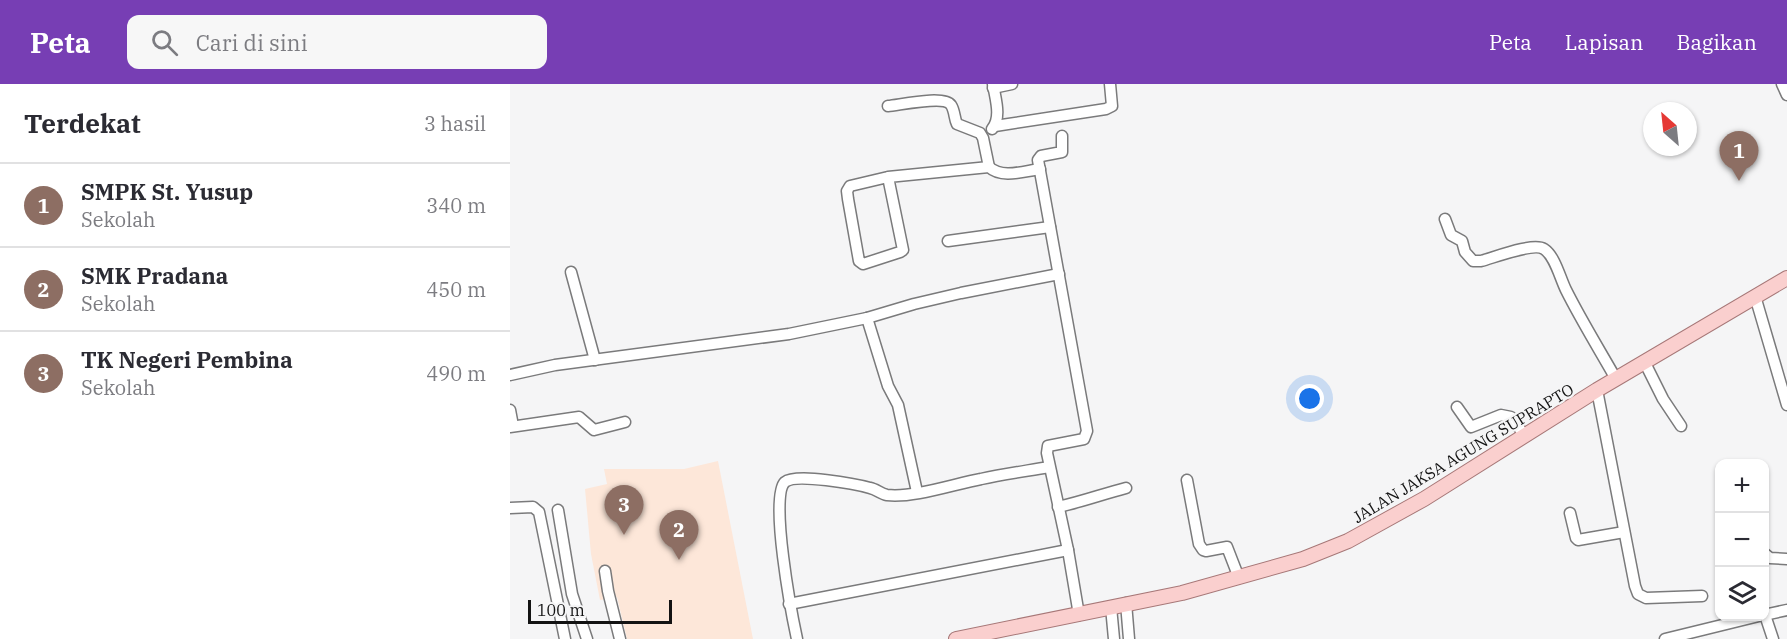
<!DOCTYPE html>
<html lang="id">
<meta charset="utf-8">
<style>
:root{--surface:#fff;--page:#f7f7f7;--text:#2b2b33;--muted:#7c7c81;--line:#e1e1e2;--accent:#773eb4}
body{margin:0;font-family:"IBM Plex Serif",serif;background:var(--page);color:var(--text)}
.controls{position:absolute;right:18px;bottom:18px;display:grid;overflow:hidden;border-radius:12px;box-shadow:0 2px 4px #0004}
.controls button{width:54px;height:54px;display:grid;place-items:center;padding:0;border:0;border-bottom:2px solid var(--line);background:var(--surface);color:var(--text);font:30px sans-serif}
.compass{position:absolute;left:1133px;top:18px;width:54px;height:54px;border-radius:50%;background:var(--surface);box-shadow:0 2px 4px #0004;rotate:333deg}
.scale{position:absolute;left:18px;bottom:15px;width:144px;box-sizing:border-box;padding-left:6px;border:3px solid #131313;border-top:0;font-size:16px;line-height:21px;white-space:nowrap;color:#131313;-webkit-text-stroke:4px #f5f5f6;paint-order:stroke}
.you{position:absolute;left:800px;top:315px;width:21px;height:21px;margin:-15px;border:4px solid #fff;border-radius:50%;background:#1a73e8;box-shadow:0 0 0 9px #1a73e833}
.badge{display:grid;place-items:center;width:39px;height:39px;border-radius:50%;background:var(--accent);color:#fff;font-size:20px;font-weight:700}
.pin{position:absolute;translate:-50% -50px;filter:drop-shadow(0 2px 3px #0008)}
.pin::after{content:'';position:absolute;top:32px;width:21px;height:18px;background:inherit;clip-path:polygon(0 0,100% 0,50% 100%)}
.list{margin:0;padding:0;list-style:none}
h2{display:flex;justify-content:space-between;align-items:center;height:78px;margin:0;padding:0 24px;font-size:26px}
h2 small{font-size:20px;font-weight:400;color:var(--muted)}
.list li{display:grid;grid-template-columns:39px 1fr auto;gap:18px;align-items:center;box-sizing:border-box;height:84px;padding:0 24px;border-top:2px solid var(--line)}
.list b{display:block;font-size:22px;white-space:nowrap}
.list p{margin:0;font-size:20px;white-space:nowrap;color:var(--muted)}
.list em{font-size:20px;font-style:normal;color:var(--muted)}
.icon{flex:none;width:33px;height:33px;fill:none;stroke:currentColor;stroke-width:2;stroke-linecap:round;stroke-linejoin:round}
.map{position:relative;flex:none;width:1277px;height:555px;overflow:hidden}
header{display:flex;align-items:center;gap:36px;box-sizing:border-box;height:84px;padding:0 30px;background:var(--accent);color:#fff}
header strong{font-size:28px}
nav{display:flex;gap:33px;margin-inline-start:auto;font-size:21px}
.search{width:420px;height:54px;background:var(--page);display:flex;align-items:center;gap:15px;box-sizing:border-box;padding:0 21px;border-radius:12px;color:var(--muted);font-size:22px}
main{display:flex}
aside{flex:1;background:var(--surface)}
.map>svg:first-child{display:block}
</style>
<header>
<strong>Peta</strong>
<div class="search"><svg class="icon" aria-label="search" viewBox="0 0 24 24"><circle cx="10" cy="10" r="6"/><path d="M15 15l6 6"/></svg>Cari di sini</div>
<nav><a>Peta</a><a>Lapisan</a><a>Bagikan</a></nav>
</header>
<main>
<aside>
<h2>Terdekat<small>3 hasil</small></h2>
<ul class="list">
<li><span class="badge" style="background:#8d6e63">1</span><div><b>SMPK St. Yusup</b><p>Sekolah</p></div><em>340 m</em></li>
<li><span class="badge" style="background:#8d6e63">2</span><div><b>SMK Pradana</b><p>Sekolah</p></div><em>450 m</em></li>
<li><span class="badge" style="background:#8d6e63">3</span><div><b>TK Negeri Pembina</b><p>Sekolah</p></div><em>490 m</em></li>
</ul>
</aside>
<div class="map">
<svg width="1277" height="555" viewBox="0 0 1277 555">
<rect width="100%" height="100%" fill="#f5f5f6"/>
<!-- education -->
<path fill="#fde7d9" d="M208 377 243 555H117L107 513 90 516 81 470 75 405 97 400 94 385H174Z"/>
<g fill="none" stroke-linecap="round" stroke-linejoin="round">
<!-- minor casing -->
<g stroke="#7a7a7b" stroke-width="13">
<g id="minor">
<path d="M1272 0 1277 11"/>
<path d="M483 4 502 0"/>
<path d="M378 22C390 21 434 11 441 21 445 27 444 34 447 40L470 49 473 54 479 83"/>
<path d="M485 42 596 25 602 22 600 0"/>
<path d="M482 45C492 33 485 14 483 0"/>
<path d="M552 52V68L531 72 528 76 577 347 574 355 538 362 537 369 558 466 569 531"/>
<path d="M378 93 393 166 390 168 353 180 349 177 338 115 337 107 340 102 378 93 479 83C492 95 514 87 530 85"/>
<path d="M935 135 941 151 952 157 955 168 963 177H971C983 174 1023 158 1034 165 1045 172 1050 194 1056 206 1071 236 1089 265 1106 295"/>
<path d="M438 157 540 143"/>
<path d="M61 188 85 276"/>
<path d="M1245 212 1277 321"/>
<path d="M357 234 378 302 388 321 407 408"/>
<path d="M1135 279 1153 315 1171 342"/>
<path d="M0 291 45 281 279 250 357 234 404 220 451 209 549 190"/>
<path d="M1087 306 1125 502 1128 510 1136 514 1192 512"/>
<path d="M947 323 961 343 991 331 1001 333 1015 352"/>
<path d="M0 326 3 342"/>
<path d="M0 343 69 333 84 346 115 338"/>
<path d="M677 396 689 460 693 466 696 467 717 463 729 494"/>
<path d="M548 423C571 418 593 410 616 404"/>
<path d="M0 424 23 423 29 428 55 555"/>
<path d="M48 426 62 510 77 555"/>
<path d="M1060 429 1066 454 1068 456 1114 448"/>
<path d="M1254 469 1260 474 1277 475"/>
<path d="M95 487 98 507 110 555"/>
<path d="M616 519 619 555"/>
<path d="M279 520 558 466"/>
<path d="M601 523 604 555"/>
<path d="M1254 531 1277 526"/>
<path d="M1255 531 1263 555"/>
<path d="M287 555C282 532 259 412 275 398 286 389 346 400 360 404 366 405 371 410 377 411 404 414 444 400 471 395 494 390 516 387 539 383"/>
<path d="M1155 555 1249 532"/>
</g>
</g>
<!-- major casing -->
<g stroke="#a77878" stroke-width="16">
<path id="major" d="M446 555 672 509 793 475 838 457 914 415 1087 306 1277 194"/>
</g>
<!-- minor -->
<use href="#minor" stroke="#fff" stroke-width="10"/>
<!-- major -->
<use href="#major" stroke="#facfce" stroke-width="14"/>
</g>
<g text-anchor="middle" stroke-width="4.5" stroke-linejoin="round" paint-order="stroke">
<!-- street labels -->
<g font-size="16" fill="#131313" stroke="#f5f5f6">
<text transform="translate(953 369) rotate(-31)" y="6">JALAN JAKSA AGUNG SUPRAPTO</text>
</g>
</g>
</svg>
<div class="controls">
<button>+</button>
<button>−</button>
<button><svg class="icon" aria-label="layers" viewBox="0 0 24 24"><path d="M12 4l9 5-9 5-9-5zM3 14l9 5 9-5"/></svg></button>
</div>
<svg class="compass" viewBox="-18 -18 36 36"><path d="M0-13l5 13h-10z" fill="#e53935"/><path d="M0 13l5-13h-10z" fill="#7c7c81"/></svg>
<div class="scale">100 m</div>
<div class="you"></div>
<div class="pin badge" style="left:1229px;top:97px;background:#8d6e63">1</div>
<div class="pin badge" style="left:169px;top:476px;background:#8d6e63">2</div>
<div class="pin badge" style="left:114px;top:451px;background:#8d6e63">3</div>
</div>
</main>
